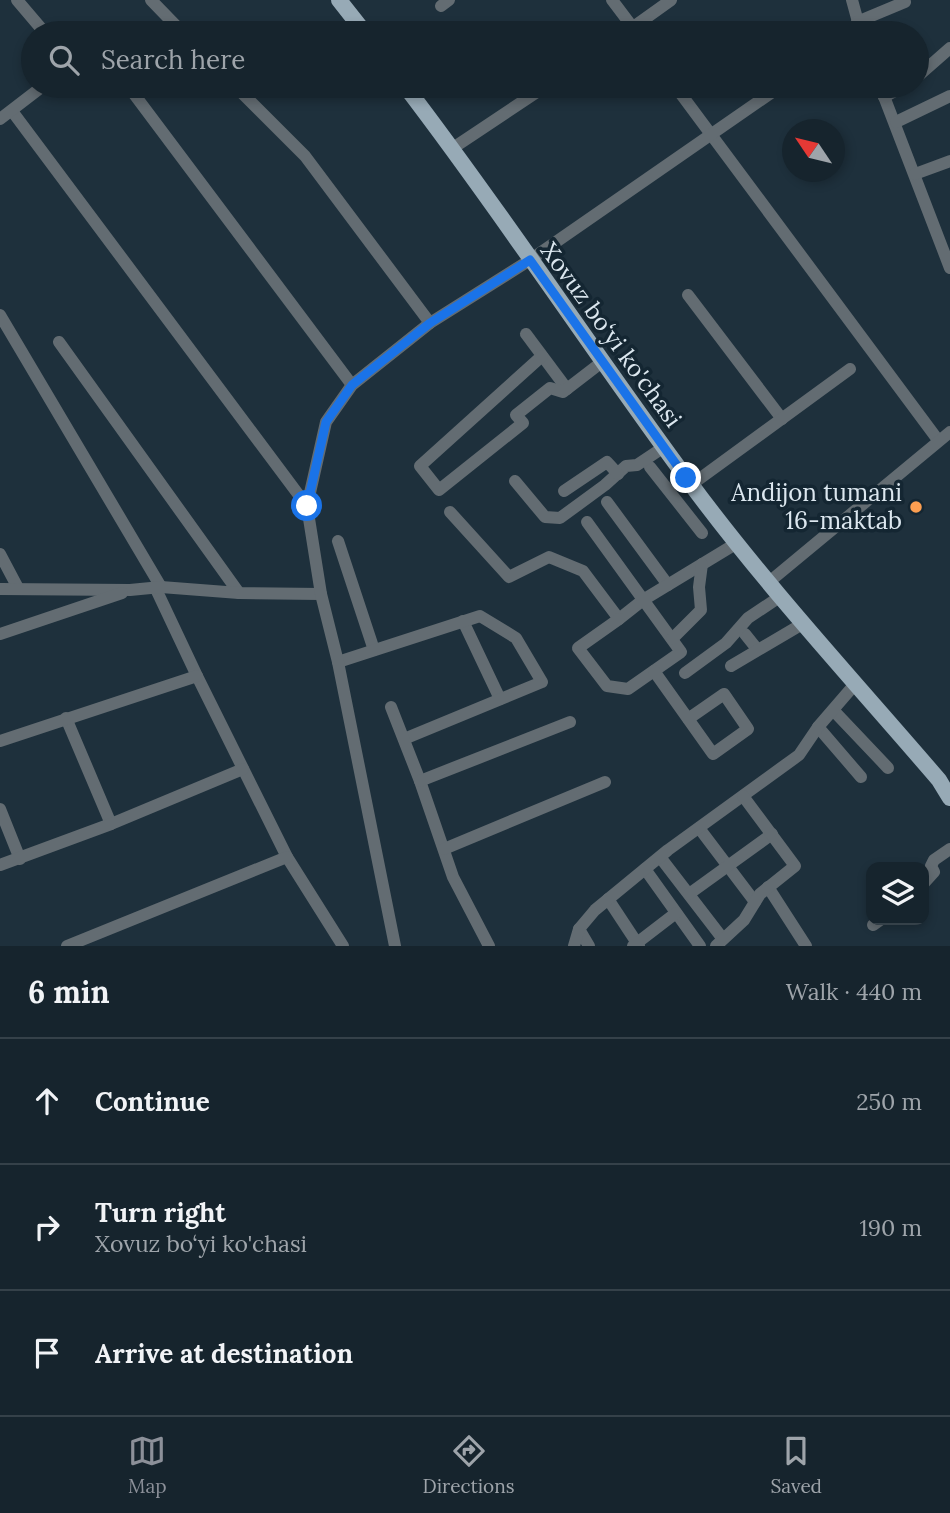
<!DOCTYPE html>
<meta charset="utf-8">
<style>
:root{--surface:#16242d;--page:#1f2c35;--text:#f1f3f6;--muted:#9ea4aa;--line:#354149;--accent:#8c9099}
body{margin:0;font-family:Lora,serif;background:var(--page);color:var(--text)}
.controls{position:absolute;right:21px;bottom:21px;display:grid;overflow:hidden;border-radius:14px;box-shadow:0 4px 10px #0003}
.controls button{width:63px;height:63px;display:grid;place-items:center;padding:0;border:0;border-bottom:2px solid var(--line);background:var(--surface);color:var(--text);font:35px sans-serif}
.compass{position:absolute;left:782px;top:119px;width:63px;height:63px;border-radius:50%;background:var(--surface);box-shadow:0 4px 10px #0003;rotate:305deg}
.stop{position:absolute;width:21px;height:21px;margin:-16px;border:5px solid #1a73e8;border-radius:50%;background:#fff}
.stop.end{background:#1a73e8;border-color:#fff;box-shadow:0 2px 7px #0008}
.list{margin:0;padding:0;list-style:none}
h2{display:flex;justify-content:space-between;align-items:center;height:91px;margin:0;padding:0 28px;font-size:30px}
h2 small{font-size:23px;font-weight:400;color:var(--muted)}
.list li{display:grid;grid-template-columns:46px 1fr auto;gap:21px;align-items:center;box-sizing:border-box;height:126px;padding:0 28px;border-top:2px solid var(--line)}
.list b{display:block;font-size:26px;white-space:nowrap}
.list p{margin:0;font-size:23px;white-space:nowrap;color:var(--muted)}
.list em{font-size:23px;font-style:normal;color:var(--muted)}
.icon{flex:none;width:38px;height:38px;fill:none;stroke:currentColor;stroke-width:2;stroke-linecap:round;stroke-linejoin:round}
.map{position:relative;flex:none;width:950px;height:946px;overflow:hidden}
.search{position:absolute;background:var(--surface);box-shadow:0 4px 10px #0003;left:21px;right:21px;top:21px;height:77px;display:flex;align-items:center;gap:18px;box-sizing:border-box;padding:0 24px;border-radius:38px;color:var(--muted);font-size:26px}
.sheet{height:469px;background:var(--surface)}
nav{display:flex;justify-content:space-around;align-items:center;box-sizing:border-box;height:98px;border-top:2px solid var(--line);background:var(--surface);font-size:19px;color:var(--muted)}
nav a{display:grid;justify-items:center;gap:4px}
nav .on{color:var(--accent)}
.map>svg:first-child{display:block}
</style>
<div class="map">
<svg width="950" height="946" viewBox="0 0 950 946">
<rect width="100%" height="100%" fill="#1e303c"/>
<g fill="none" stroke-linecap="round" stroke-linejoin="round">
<!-- minor -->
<g stroke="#636c72" stroke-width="12">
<path d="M17 0 45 33"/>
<path d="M151 0 183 33"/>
<path d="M612 0 637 33"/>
<path d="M852 0 861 33"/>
<path d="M441 6 449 0"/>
<path d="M857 22 905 2"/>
<path d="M625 33 671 0"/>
<path d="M917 77 950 48"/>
<path d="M128 86 352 385"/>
<path d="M235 86 305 156 430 323"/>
<path d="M675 86 938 440"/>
<path d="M880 86 950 268"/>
<path d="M884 97 904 86"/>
<path d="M12 111 307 506"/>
<path d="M0 119 43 86"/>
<path d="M896 122 950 96"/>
<path d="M453 148 546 86"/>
<path d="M915 174 950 161"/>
<path d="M688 295 782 419"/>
<path d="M0 315 161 587"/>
<path d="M526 334 567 389"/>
<path d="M59 342 239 593"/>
<path d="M542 356 420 466 439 490 523 423 516 415 550 388 563 392 602 362"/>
<path d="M650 467 702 533"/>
<path d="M515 481 545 517 560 518 605 485 626 466 637 465 664 447"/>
<path d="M691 485 850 369"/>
<path d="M564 491 607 462 618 474"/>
<path d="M607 502 668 585"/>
<path d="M450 512 509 577 549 557 583 571 619 619 643 600 737 543"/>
<path d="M587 522 681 652 628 689 607 686 578 648 619 619"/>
<path d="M338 541 374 650"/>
<path d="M0 554 18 588"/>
<path d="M769 582 950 432"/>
<path d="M155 587 197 676 287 857 343 946"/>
<path d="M0 589 130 590 161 587 239 593 321 594"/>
<path d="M463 621 500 699"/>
<path d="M0 634 122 593"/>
<path d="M745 634 757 649"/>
<path d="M672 639 701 610 699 587 702 564"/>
<path d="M338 662 480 616 516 638 542 682 404 739"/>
<path d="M731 666 804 623"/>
<path d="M654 671 713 754 748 729 724 694 688 719"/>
<path d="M685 673 726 643 748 618 781 596"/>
<path d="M391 707 420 781 453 877 489 946"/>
<path d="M833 710 888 768"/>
<path d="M66 718 111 824"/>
<path d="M818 727 861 777"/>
<path d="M0 741 197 676"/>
<path d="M420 781 570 722"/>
<path d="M0 809 20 859"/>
<path d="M699 828 755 902"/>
<path d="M444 849 605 782"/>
<path d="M660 857 723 939"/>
<path d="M0 865 111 824 243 769"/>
<path d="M645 869 700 946"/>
<path d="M924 883 934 872 931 866 934 860 950 849"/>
<path d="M768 887 806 946"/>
<path d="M689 894 772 834"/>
<path d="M608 899 639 946"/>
<path d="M873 925 880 920"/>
<path d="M579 929 589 946"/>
<path d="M67 946 287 857"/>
<path d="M395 946 338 662 321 594 307 506 326 422 352 385 430 323 530 260 781 86"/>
<path d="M574 946 579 929 595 910 668 850 799 755 818 727 856 683"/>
<path d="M633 946 676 913"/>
<path d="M716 946 744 920 760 894 795 866 743 796"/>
</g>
<!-- major -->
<g stroke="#97aab6" stroke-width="16">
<path d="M339 0 365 33"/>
<path d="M405 86C504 215 593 352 690 483 767 587 855 682 939 780L950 798"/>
</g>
</g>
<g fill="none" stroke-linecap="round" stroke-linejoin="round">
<!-- route -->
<path stroke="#1a73e8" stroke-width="9" d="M307 506 326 422 352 385 430 323 530 260 686 478"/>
</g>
<!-- markers -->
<circle fill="#fb9e51" stroke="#142632" stroke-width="2.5" cx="916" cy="507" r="7"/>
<g text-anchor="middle" stroke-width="7" stroke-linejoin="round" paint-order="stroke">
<!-- street labels -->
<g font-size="24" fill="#dce7ef" stroke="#142632">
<text transform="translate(611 335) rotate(54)" y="8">Xovuz bo‘yi ko'chasi</text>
</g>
<!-- poi labels -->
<g font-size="24" fill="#dce7ef" stroke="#142632" text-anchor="end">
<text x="902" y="501">Andijon tumani<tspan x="902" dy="28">16-maktab</tspan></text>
</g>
</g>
</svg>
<div class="controls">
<button><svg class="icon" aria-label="layers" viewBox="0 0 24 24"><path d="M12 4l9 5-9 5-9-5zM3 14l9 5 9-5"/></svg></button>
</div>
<svg class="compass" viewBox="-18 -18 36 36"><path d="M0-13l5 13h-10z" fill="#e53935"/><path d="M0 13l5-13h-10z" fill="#9ea4aa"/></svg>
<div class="stop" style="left:307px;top:506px"></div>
<div class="stop end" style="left:686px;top:478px"></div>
<div class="search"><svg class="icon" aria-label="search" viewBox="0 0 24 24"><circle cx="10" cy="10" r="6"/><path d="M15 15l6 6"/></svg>Search here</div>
</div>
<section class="sheet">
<h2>6 min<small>Walk · 440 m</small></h2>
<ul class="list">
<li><svg class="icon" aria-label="ahead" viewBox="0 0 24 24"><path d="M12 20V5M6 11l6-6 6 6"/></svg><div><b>Continue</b></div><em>250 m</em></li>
<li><svg class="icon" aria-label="right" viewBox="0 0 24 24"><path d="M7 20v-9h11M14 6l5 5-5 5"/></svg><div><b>Turn right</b><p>Xovuz bo‘yi ko'chasi</p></div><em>190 m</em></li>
<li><svg class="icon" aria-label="arrive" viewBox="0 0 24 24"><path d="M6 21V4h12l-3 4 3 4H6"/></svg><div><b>Arrive at destination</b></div></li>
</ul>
</section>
<nav>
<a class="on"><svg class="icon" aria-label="map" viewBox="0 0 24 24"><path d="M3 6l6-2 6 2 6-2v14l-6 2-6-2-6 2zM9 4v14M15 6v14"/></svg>Map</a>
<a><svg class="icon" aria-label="directions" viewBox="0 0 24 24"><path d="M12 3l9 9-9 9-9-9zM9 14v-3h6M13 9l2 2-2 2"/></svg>Directions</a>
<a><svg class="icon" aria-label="saved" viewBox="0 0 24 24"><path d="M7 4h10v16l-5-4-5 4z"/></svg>Saved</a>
</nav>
